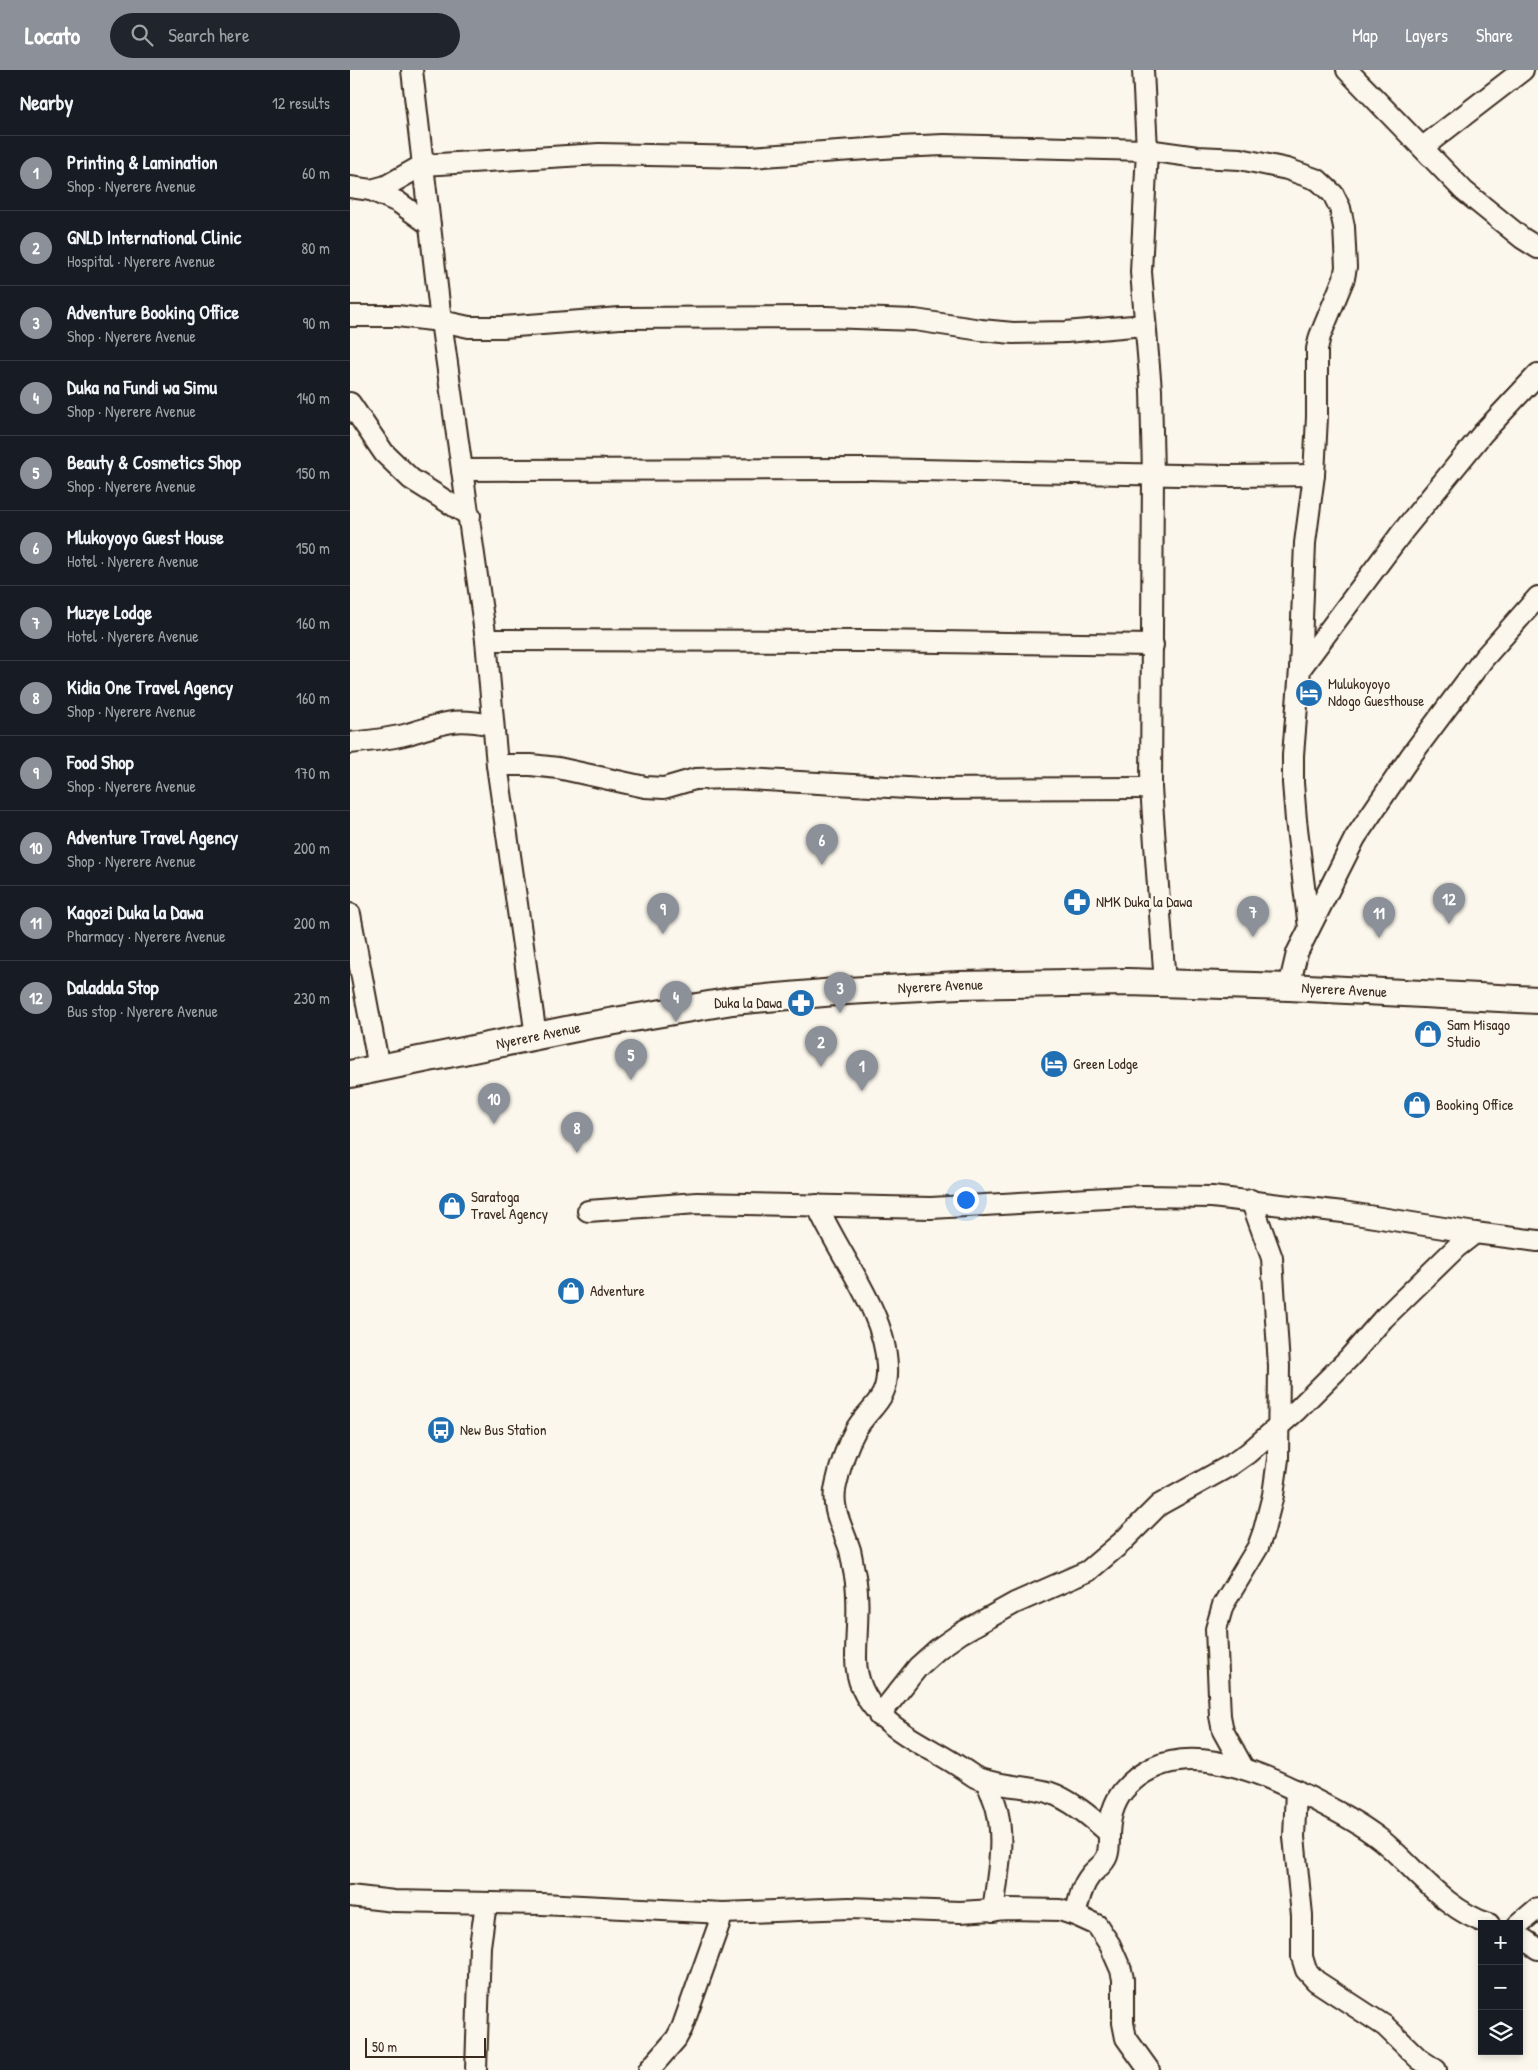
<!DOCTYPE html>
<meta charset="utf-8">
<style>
:root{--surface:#171b24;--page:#20242c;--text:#f1f3f6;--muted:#9ea1a6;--line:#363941;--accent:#8c9099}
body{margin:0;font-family:"Patrick Hand",sans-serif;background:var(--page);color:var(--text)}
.controls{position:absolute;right:15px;bottom:15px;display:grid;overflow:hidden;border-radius:0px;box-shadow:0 2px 8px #0003}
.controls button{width:45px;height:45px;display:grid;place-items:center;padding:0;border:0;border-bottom:1px solid var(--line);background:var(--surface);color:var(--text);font:25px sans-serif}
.scale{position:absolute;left:15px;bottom:12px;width:121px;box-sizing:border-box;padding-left:5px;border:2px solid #3b2a1e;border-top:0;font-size:14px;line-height:18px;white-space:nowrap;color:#3b2a1e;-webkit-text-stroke:4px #fbf7ec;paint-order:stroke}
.you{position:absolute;left:615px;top:1129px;width:18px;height:18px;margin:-12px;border:4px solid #fff;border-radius:50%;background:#1a73e8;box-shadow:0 0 0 8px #1a73e833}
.badge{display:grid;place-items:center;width:32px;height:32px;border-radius:50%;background:var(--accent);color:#fff;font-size:16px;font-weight:700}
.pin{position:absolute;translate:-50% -41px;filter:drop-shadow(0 1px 2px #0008)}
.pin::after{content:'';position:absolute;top:26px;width:18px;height:15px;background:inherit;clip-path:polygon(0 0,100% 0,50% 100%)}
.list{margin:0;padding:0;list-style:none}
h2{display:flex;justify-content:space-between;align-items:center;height:65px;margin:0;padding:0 20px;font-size:21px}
h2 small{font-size:16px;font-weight:400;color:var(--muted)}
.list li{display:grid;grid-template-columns:32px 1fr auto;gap:15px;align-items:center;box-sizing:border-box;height:75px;padding:0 20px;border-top:1px solid var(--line)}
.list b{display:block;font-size:19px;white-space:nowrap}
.list p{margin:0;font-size:16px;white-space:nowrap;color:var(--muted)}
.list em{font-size:16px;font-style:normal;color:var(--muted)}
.icon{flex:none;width:28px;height:28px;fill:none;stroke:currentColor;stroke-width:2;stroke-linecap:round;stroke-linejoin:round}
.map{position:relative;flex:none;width:1188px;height:2000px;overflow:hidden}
header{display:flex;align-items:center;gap:30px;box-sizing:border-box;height:70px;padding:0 25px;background:var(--accent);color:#fff}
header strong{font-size:24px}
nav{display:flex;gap:28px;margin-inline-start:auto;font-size:18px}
.search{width:350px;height:45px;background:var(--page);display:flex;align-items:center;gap:12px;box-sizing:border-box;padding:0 18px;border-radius:28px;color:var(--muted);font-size:19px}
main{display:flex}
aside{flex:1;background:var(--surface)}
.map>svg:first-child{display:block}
</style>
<header>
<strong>Locato</strong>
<div class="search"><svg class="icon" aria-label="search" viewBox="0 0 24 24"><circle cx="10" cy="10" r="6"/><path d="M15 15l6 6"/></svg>Search here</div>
<nav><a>Map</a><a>Layers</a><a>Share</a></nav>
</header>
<main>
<aside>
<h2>Nearby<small>12 results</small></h2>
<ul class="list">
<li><span class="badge">1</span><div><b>Printing &amp; Lamination</b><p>Shop · Nyerere Avenue</p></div><em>60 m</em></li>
<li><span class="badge">2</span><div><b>GNLD International Clinic</b><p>Hospital · Nyerere Avenue</p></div><em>80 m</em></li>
<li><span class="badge">3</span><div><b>Adventure Booking Office</b><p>Shop · Nyerere Avenue</p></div><em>90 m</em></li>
<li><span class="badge">4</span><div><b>Duka na Fundi wa Simu</b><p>Shop · Nyerere Avenue</p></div><em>140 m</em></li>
<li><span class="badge">5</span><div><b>Beauty &amp; Cosmetics Shop</b><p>Shop · Nyerere Avenue</p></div><em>150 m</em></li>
<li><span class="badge">6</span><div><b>Mlukoyoyo Guest House</b><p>Hotel · Nyerere Avenue</p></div><em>150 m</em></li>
<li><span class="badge">7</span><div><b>Muzye Lodge</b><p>Hotel · Nyerere Avenue</p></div><em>160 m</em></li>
<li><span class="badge">8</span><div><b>Kidia One Travel Agency</b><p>Shop · Nyerere Avenue</p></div><em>160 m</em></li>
<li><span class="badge">9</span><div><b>Food Shop</b><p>Shop · Nyerere Avenue</p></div><em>170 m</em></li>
<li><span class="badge">10</span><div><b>Adventure Travel Agency</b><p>Shop · Nyerere Avenue</p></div><em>200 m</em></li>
<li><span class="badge">11</span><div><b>Kagozi Duka la Dawa</b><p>Pharmacy · Nyerere Avenue</p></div><em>200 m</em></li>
<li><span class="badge">12</span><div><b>Daladala Stop</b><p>Bus stop · Nyerere Avenue</p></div><em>230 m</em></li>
</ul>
</aside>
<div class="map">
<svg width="1188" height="2000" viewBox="0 0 1188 2000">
<rect width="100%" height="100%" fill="#fbf7ec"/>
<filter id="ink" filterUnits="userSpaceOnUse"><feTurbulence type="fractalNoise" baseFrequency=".02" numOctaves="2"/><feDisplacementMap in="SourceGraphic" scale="10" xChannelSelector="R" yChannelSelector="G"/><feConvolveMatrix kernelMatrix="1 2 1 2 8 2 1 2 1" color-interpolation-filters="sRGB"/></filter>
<g filter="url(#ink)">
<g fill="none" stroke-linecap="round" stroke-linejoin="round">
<!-- minor casing -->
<g stroke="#3b2a1e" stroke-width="24">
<g id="minor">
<path d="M62 0 91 251 136 570 147 695 186 966"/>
<path d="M793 0 797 80 791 202 801 320 803 404 801 718 815 914"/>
<path d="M997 0 1114 121 1172 168 1188 178"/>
<path d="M1073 77 1173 0"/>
<path d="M0 117 21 120 36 116 73 95 249 84 400 87 548 77 594 75 797 80 847 87 890 89 937 99 968 110 983 124 990 138 994 157 996 197 994 208 970 266 967 279V347L964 405 955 473 950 599 943 685V713L946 750 959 858"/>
<path d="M21 120 48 132 80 155"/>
<path d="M0 246H47L91 251 119 257H153L270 248 476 247 565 250 631 260 663 263 716 262 794 255"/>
<path d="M0 333 34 383 61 409 120 446"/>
<path d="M112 400 517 399 880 406 964 405"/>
<path d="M136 570 522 571 803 575"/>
<path d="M950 599 1053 461 1133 363 1188 304"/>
<path d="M0 673C19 671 39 669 58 664 95 653 103 647 142 655"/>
<path d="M147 695H181L208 698 295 717 314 718 345 709 379 708 574 719 801 718"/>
<path d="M0 844 29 998"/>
<path d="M939 917 947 883 1005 768 1060 687 1134 588 1188 527"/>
<path d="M467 1135C489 1186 535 1240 537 1296 539 1332 520 1335 505 1361 496 1377 490 1397 486 1415 480 1438 493 1458 500 1480 502 1488 503 1497 505 1506 510 1533 506 1561 506 1588 506 1637 546 1660 583 1681 598 1689 612 1698 625 1707 648 1717 674 1715 698 1722 720 1729 742 1748 759 1763"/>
<path d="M238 1141 347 1133 581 1138 792 1126 862 1127 993 1142 1125 1163 1188 1171"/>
<path d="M529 1646 568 1597 588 1579 611 1563 665 1533 738 1501 771 1473 809 1435 881 1395 898 1383 946 1341 999 1288 1033 1249 1107 1177 1125 1163"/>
<path d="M894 1699 873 1661 870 1646 866 1559 873 1535 908 1477 914 1460 923 1425 928 1389 929 1296 922 1188 901 1130"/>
<path d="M636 1711C640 1721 645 1730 647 1740 655 1772 647 1809 643 1841"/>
<path d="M946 1720 944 1767 952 1845V1887L956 1900 966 1911 1035 1956 1069 1989 1086 2000"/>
<path d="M0 1826 44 1831 192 1834 373 1843 499 1838 610 1842 659 1839 710 1840 725 1845 747 1855 760 1875 771 1900 773 1909V1953L776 1968 799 2000"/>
<path d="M725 1845C729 1831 731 1817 740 1806 745 1799 754 1795 757 1786 759 1781 759 1774 759 1768 759 1751 762 1735 773 1721 823 1662 906 1700 961 1728 986 1741 1008 1752 1030 1769 1066 1798 1093 1839 1139 1854"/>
<path d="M1169 1854 1188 1838"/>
<path d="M1169 1866 1188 1879"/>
<path d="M126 2000 130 1876 136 1833"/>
<path d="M299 2000 326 1969 332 1958 373 1843"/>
</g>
</g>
<!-- major casing -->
<g stroke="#3b2a1e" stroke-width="30">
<g id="major">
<path id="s1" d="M0 1004 236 956 382 931 497 921 609 915 778 912 939 917 1188 930"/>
</g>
</g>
<!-- minor -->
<use href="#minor" stroke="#fbf7ec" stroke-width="20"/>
<!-- major -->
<use href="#major" stroke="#fbf7ec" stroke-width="26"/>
</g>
</g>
<!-- icons -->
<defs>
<g id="hotel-disc" transform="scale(1.4375)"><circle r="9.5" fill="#1f6fb2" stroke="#fbf7ec"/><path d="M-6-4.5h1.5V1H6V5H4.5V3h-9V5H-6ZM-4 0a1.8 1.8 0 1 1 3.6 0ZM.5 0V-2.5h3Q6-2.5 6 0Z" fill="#fff"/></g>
<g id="pharmacy-disc" transform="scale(1.4375)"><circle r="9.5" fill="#1f6fb2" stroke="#fbf7ec"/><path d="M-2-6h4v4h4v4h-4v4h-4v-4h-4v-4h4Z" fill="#fff"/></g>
<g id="shop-disc" transform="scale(1.4375)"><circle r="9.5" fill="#1f6fb2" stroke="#fbf7ec"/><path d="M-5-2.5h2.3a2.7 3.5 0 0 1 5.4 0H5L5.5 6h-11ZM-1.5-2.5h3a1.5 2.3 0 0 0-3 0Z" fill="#fff"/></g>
<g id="bus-disc" transform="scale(1.4375)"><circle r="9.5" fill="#1f6fb2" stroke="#fbf7ec"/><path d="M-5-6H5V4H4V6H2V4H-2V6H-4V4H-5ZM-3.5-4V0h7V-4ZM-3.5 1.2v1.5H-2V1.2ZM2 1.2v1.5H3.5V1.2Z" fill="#fff"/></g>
</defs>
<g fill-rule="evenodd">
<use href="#hotel-disc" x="959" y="623"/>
<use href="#pharmacy-disc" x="727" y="832"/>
<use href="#pharmacy-disc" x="451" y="933"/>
<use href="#shop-disc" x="1078" y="964"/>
<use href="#hotel-disc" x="704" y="994"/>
<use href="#shop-disc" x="1067" y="1035"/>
<use href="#shop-disc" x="102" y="1136"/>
<use href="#shop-disc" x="221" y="1221"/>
<use href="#bus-disc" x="91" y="1360"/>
</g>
<g text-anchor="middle" stroke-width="4.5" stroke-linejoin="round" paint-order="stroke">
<!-- poi labels -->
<g font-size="15" fill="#3b2a1e" stroke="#fbf7ec" text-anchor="start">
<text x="978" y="619">Mulukoyoyo<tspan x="978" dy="17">Ndogo Guesthouse</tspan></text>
<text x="746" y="837">NMK Duka la Dawa</text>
<text x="432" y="938" text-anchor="end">Duka la Dawa</text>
<text x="1097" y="960">Sam Misago<tspan x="1097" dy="17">Studio</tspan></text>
<text x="723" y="999">Green Lodge</text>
<text x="1086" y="1040">Booking Office</text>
<text x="121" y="1132">Saratoga<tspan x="121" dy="17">Travel Agency</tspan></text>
<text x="240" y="1226">Adventure</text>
<text x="110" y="1365">New Bus Station</text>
</g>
<!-- street labels -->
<g font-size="15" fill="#3b2a1e" stroke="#fbf7ec">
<text dy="5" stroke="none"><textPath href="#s1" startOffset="598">Nyerere Avenue</textPath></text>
<text dy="5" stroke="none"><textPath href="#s1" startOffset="1002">Nyerere Avenue</textPath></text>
<text dy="5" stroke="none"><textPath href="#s1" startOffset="192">Nyerere Avenue</textPath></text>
</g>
</g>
</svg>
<div class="controls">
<button>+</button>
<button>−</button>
<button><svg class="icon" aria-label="layers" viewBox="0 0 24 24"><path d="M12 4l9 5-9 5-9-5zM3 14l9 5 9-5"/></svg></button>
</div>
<div class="scale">50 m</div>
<div class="you"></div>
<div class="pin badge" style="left:512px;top:1021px">1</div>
<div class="pin badge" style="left:471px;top:997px">2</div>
<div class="pin badge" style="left:490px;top:943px">3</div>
<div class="pin badge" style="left:326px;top:952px">4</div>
<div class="pin badge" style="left:281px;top:1010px">5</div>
<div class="pin badge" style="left:472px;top:795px">6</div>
<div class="pin badge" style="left:903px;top:867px">7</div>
<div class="pin badge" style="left:227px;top:1083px">8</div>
<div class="pin badge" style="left:313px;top:864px">9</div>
<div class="pin badge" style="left:144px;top:1054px">10</div>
<div class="pin badge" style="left:1029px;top:868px">11</div>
<div class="pin badge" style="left:1099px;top:854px">12</div>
</div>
</main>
